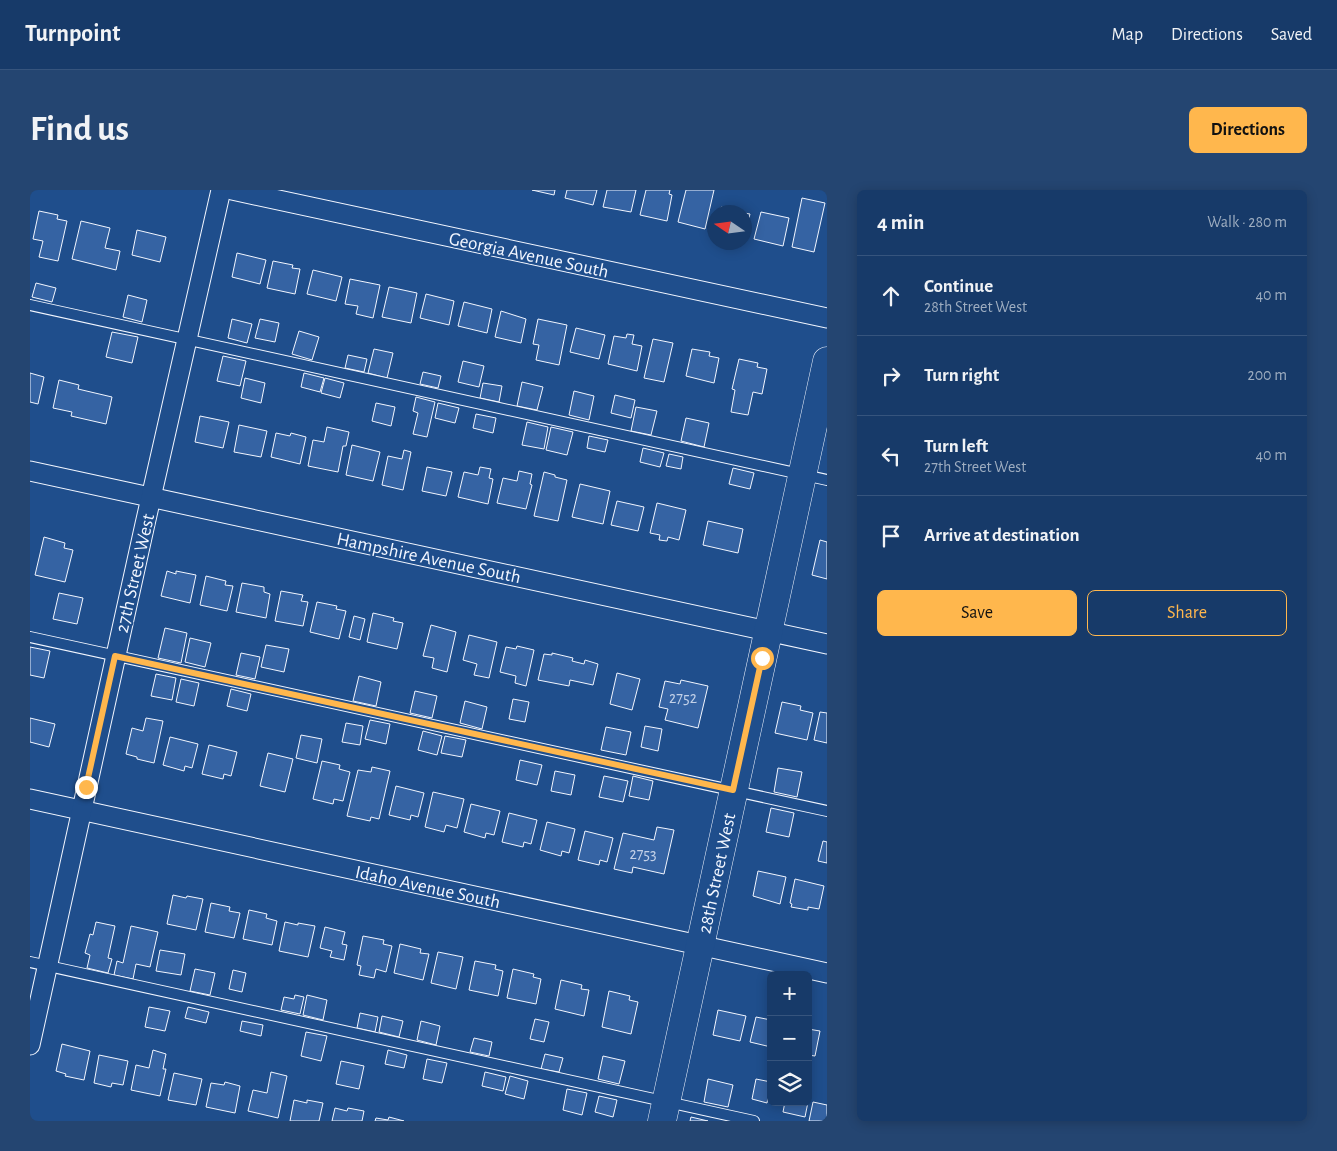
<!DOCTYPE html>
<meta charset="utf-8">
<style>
:root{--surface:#173a69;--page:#244571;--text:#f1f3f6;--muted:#9eadc0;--line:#36547d;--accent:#ffb74d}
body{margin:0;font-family:"Alegreya Sans",sans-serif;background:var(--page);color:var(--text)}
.controls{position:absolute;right:15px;bottom:15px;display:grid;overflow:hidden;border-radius:8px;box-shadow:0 2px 12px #0003}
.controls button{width:45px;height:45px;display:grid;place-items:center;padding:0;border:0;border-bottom:1px solid var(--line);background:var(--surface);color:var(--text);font:25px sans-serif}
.compass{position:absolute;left:677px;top:15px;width:45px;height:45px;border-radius:50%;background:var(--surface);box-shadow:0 2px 12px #0003;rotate:283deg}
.stop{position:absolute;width:15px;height:15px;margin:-11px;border:4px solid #ffb74d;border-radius:50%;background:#fff}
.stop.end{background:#ffb74d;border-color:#fff;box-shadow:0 1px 5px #0008}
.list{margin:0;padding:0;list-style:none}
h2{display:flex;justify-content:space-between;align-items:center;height:65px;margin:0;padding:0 20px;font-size:21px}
h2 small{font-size:16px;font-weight:400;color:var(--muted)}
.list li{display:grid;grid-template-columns:32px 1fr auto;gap:15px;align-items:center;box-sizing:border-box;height:80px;padding:0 20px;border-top:1px solid var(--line)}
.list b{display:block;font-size:19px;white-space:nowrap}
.list p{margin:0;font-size:16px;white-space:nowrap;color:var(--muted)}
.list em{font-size:16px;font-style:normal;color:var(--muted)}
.actions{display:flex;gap:10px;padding:15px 20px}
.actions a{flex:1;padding:11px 0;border:1px solid var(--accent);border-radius:8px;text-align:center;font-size:18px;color:var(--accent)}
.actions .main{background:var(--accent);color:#111}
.icon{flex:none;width:28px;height:28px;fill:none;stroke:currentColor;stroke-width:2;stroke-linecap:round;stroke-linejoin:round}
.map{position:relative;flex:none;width:797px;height:931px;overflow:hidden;border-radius:8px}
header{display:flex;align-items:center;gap:30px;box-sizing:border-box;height:70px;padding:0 25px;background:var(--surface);border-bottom:1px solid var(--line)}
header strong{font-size:24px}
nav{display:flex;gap:28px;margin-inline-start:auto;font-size:18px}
.intro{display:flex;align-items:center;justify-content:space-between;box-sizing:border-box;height:120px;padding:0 30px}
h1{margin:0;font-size:35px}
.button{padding:12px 22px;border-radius:8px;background:var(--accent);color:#111;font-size:18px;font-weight:700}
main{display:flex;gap:30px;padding:0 30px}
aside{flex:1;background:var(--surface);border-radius:8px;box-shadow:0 2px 12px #0003}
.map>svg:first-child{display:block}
</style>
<header>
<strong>Turnpoint</strong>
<nav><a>Map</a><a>Directions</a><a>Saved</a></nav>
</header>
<div class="intro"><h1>Find us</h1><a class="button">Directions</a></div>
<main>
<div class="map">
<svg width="797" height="931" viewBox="0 0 797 931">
<rect width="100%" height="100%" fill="#1f4e8c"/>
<!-- building -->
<g fill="#3563a3" stroke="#f2f6ff">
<path d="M502 0H525L524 5Z"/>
<path d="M537 0H567L563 15 535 8Z"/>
<path d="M577 0H606L601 22 573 17Z"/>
<path d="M616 0H640L639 4 642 5 637 31 610 25Z"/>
<path d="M656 0H684L675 39 648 32Z"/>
<path d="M772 8 795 13 784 62 762 57Z"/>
<path d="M691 17 714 22H690Z"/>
<path d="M9 21 28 25 27 29 37 31 28 71 9 67 13 51 3 49Z"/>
<path d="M731 22 759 28 753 56 724 49Z"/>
<path d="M714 23 720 24 714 47Z"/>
<path d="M51 31 80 38 75 58 90 61 86 80 42 69Z"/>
<path d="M107 40 136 47 130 72 102 65Z"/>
<path d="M207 63 236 70 230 94 202 87Z"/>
<path d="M243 71 263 75 262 78 270 79 265 104 237 98Z"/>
<path d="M283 80 312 87 306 111 277 104Z"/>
<path d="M320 89 350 95 343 128 326 124 328 116 315 114Z"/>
<path d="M6 93 26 98 22 112 2 107Z"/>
<path d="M359 97 387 103 381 133 352 127Z"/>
<path d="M396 104 424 111 419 135 390 128Z"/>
<path d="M98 105 117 110 112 132 93 127Z"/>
<path d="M434 112 462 119 457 143 428 136Z"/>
<path d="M471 121 496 129 491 153 465 147Z"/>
<path d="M202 129 222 134 217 153 198 148Z"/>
<path d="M230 129 249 133 245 152 225 148Z"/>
<path d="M508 129 537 135 529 175 506 170 509 155 503 154Z"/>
<path d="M546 138 575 145 569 169 540 162Z"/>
<path d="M269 141 289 147 282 170 262 164Z"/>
<path d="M82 142 108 147 102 173 76 167Z"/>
<path d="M597 144 604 145 602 154 612 156 607 181 578 174 584 146 596 148Z"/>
<path d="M623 149 643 153 634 192 614 188Z"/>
<path d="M344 159 363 163 357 188 338 183Z"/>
<path d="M662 159 680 162 679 166 689 168 684 193 656 186Z"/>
<path d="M318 165 337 169 334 182 315 178Z"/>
<path d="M193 166 216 171 210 196 187 191Z"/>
<path d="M709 169 728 173 727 177 737 179 732 204 723 202 718 225 701 222 705 200 702 199Z"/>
<path d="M433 171 454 176 449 197 428 192Z"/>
<path d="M393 182 411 186 408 198 390 194Z"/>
<path d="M0 183 14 187 8 214 0 212Z"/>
<path d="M274 183 294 188 290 202 271 197Z"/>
<path d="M215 188 235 193 231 213 211 208Z"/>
<path d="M295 188 314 193 310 208 291 203Z"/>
<path d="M29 190 49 195 48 199 82 207 76 234 41 226 42 222 23 218Z"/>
<path d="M492 192 513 197 507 220 487 216Z"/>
<path d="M453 193 472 196 469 212 450 208Z"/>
<path d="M544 201 564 206 559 230 539 225Z"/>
<path d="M585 205 605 210 601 228 581 223Z"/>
<path d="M386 207 405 212 397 247 383 244 388 223 383 221Z"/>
<path d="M346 213 365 217 361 236 342 231Z"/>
<path d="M408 213 429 218 425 233 405 228Z"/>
<path d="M606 217 627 221 621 245 601 241Z"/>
<path d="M446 224 466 228 463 243 443 238Z"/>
<path d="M170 226 199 232 193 258 165 252Z"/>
<path d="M656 228 679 233 674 257 651 251Z"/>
<path d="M497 232 518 237 514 259 492 255Z"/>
<path d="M209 235 237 241 231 267 204 262Z"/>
<path d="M297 237 319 242 316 256H313L308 282 278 276 283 250 294 252Z"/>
<path d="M521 237 543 242 537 265 516 260Z"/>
<path d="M246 243 260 246 261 243 276 247 270 274 241 267Z"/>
<path d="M559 246 578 250 575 262 557 258Z"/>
<path d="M322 255 350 262 343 291 316 285Z"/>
<path d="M613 258 634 263 630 277 610 272Z"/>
<path d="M374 260 381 262 373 300 352 295 358 266 372 269Z"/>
<path d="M639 264 653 267 651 279 636 276Z"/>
<path d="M397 277 422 282 416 306 392 301Z"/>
<path d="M450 277 461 279 459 288 463 289 458 314 428 307 434 282 448 285Z"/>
<path d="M703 278 724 283 720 299 699 294Z"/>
<path d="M489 281 502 284 500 294 502 295 496 319 467 313 473 288 487 291Z"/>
<path d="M514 282 525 285V287L537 290 528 331 504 326Z"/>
<path d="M550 294 580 301 573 334 542 327Z"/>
<path d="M587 311 614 317 608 341 581 335Z"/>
<path d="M627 313 656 320 649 350 638 347 637 351 629 350 630 345 620 343Z"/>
<path d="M678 331 713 339 708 363 673 355Z"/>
<path d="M14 347 35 353 34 358 43 360 35 392 5 385Z"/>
<path d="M790 350 797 352V389L782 385Z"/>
<path d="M137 381 146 384V381L166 385 160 413 131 406Z"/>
<path d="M176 386 196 391 195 395 203 396 197 421 170 415Z"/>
<path d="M212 393 234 397V402L240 404 236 428 206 422Z"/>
<path d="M251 401 273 405 271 411 278 412 273 436 245 431Z"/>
<path d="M29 403 53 408 47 434 23 429Z"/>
<path d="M287 412 307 416 306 419 316 421 309 449 280 442Z"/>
<path d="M343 423 364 428 363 431 373 433 367 459 337 452Z"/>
<path d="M324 426 335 429 330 450 319 447Z"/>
<path d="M401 435 426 442 417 482 402 478 404 468 393 466Z"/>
<path d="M135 438 157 443 151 473 128 468Z"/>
<path d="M439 445 467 452 459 488 444 485 447 474 433 470Z"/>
<path d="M160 448 181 453 175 477 155 472Z"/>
<path d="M236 455 259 459 254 482 231 477Z"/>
<path d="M487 456 504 460 496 496 485 493 486 486 470 482 476 457 486 459Z"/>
<path d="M0 457 20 461 14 488 0 485Z"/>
<path d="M211 463 230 467 225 489 206 485Z"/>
<path d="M522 463 543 468 542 471 554 474 555 470 568 474 563 495 540 490 539 496 508 490 514 464 522 465Z"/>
<path d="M587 483 610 489 602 520 580 514Z"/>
<path d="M126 484 146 488 142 510 121 506Z"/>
<path d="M329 486 351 492 346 516 323 511Z"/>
<path d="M151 489 169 493 164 516 146 512Z"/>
<path d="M651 490 678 496 668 538 635 530 638 519 629 517 635 491 650 494Z"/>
<path d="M201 499 221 504 217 521 197 516Z"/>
<path d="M385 501 407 506 402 528 380 523Z"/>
<path d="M483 509 499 512 495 532 479 529Z"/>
<path d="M435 511 457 517 452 539 430 533Z"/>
<path d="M752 512 771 516 770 520 783 523 777 550 745 543Z"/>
<path d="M790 522 797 523V553L784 550Z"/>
<path d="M0 528 25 534 19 557 0 552Z"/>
<path d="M116 528 133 531 124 573 107 569V567L96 564 102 538 113 541Z"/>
<path d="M340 530 360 534 356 554 335 549Z"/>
<path d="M316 533 333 536 330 555 312 552Z"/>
<path d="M615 536 632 539 628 561 611 557Z"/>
<path d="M576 537 601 542 596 565 571 560Z"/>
<path d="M393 541 412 546 407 565 388 560Z"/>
<path d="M271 545 292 549 287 573 266 568Z"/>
<path d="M415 546 436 550 432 567 411 563Z"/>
<path d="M140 547 168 554 162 578 155 576 154 581 133 575Z"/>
<path d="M179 555 207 562 201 586 194 584 193 589 172 584Z"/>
<path d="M238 563 263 569 255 602 230 596Z"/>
<path d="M490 570 512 575 507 595 486 590Z"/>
<path d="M292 571 310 575 309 579 320 582 313 611 304 609 303 614 283 609Z"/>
<path d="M342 577 360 581 349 629 341 627 340 631 317 626 328 580 341 582Z"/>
<path d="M748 578 772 582 767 607 744 602Z"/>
<path d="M525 581 545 585 541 605 521 601Z"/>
<path d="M574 586 598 591 593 612 569 607Z"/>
<path d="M603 586 623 591 619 610 599 606Z"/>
<path d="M366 596 394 603 388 627 381 625 380 630 359 625Z"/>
<path d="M403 602 434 609 427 638 416 635 414 642 395 637Z"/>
<path d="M441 614 470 621 464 645 456 643 455 648 434 642Z"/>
<path d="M741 618 764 623 759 647 736 642Z"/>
<path d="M479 623 507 630 501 654 494 652 493 657 472 652Z"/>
<path d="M517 632 545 639 539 663 532 661 531 666 510 660Z"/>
<path d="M627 637 644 640 634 684 603 677 602 683 584 679 593 643 624 650Z"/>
<path d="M555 641 583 648 577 672 570 670 569 675 548 670Z"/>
<path d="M793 651 797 652V673L788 671Z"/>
<path d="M728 681 756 687 750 714 723 706Z"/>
<path d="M765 689 794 696 789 719 778 717V720L761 717 762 714 760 713Z"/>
<path d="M143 705 156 708 157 706 173 709 166 740 137 734Z"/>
<path d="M181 713 200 717 199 721 210 723 204 748 175 742Z"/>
<path d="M219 720 237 724 236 728 247 731 242 755 213 749Z"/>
<path d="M66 732 85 736 78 768 82 769 78 783 57 778 60 765 55 763 60 744 63 745Z"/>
<path d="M255 732 268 735V733L285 736 278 767 249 761Z"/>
<path d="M101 736 128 742 120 777 106 774 103 789 84 785 87 771 93 773Z"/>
<path d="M295 737 315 742 312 754 317 755 314 770 300 767 302 761 290 758Z"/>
<path d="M333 746 354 750 353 754 362 756 356 782 346 779 344 788 329 785 331 776 327 775Z"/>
<path d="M370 754 391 759 390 763 399 764 393 790 364 783Z"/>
<path d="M130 760 155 764 151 785 126 781Z"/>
<path d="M408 762 433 767 426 799 401 793Z"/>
<path d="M445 771 466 775 465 779 473 781 468 806 439 800Z"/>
<path d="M165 779 185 783 180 805 160 801Z"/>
<path d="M483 779 504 784 503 787 511 789 506 814 477 808Z"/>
<path d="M203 780 216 783 212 802 199 799Z"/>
<path d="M531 790 552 795 551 799 559 800 554 826 525 819Z"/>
<path d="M579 801 600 806 599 810 608 812 601 844 572 837Z"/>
<path d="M265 805 274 807 270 824 251 820 254 807 264 809Z"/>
<path d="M277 805 297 810 293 830 273 825Z"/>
<path d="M119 817 140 821 135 841 115 837Z"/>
<path d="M158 817 179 822 176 833 155 828Z"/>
<path d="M688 820 716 826 710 851 683 845Z"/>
<path d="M330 823 348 827 345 842 327 838Z"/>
<path d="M352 826 373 831 369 847 349 842Z"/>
<path d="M726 827 741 830V857L720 852Z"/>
<path d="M505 829 519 832 514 852 500 849Z"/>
<path d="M212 831 233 835 231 846 210 841Z"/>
<path d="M391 831 410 836 406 855 387 850Z"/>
<path d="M778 839 790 841 785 866 778 865Z"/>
<path d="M276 842 297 846 291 871 271 866Z"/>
<path d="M444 848 462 852 459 866 440 862Z"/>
<path d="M32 854 60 861 54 890 35 886 36 884 26 881Z"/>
<path d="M123 860 136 864 133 879H136L130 906 101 900 106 875 119 878Z"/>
<path d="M358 860 377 865 374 878 355 874Z"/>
<path d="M515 864 533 868 529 882 511 879Z"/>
<path d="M69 865 98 871 93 895 82 893 81 897 64 893Z"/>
<path d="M573 866 595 871 589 894 568 889Z"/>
<path d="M397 869 417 873 412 893 393 889Z"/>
<path d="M311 871 334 876 329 899 306 894Z"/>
<path d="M241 882 257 886 248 928 218 921 223 900 237 903Z"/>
<path d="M455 882 476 887 473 901 452 896Z"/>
<path d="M144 883 172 889 166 915 138 910Z"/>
<path d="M480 886 498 891 494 909 475 904Z"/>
<path d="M678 889 703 895 698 917 674 912Z"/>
<path d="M726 889 741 892 737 913 722 909Z"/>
<path d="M195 892 210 896 205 923 176 917 181 893 194 895Z"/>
<path d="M537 899 557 903 552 925 533 920Z"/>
<path d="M569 906 587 910 583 927 565 922Z"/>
<path d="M264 910 277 913V910L293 913 289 931H260Z"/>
<path d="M755 912H778L775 927 753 922Z"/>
<path d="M783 912 797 915V931H779Z"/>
<path d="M305 918 317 921 318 918 334 921 332 931H302Z"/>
<path d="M359 927 374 931H345L346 928 358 930Z"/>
<path d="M661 927 678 931H660Z"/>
</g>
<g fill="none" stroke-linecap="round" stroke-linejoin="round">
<!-- lane casing -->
<g stroke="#f2f6ff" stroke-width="12">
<g id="lane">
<path d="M0 115 797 290"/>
<path d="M0 447 797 621"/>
<path d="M0 772 724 931"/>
</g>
</g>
<!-- street casing -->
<g stroke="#f2f6ff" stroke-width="21">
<g id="street">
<path d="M202 0 797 128"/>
<path d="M0 281 797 454"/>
<path d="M0 609 797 783"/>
<path d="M0 855 115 334 191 0"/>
</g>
</g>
<!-- secondary casing -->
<g stroke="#f2f6ff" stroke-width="29">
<path id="secondary" d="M632 931 797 171"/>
</g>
<!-- lane -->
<use href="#lane" stroke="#1f4e8c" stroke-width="10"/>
<!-- street -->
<use href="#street" stroke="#1f4e8c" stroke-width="19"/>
<!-- secondary -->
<use href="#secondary" stroke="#1f4e8c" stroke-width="28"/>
</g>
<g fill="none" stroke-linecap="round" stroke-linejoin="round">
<!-- route -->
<path stroke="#ffb74d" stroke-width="6" d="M56 597 85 466 703 600 732 468"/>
</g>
<g text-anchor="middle" stroke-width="4" stroke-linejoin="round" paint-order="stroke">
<!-- number labels -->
<g font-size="16" fill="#c3d1e8">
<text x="653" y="513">2752</text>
<text x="613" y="669">2753</text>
</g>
<!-- street labels -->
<g font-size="19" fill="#f2f6ff" stroke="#1f4e8c">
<text transform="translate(499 64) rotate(12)" y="7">Georgia Avenue South</text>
<text transform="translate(399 367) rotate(12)" y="7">Hampshire Avenue South</text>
<text transform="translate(104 383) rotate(-77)" y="7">27th Street West</text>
<text transform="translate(686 683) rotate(-78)" y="7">28th Street West</text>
<text transform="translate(398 696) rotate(12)" y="7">Idaho Avenue South</text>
</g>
</g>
</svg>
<div class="controls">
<button>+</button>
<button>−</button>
<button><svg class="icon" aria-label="layers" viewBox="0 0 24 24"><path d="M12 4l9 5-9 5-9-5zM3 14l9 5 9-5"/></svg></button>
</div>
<svg class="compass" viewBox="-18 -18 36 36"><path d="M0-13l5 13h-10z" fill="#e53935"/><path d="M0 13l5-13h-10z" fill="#9eadc0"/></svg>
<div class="stop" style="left:732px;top:468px"></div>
<div class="stop end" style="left:56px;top:597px"></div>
</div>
<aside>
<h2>4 min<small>Walk · 280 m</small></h2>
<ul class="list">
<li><svg class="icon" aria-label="ahead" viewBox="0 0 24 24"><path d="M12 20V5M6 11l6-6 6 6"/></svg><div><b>Continue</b><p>28th Street West</p></div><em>40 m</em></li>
<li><svg class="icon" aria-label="right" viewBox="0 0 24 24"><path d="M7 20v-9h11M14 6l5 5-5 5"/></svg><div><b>Turn right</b></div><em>200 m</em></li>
<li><svg class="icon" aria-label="left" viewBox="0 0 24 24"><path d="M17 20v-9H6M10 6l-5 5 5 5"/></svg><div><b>Turn left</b><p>27th Street West</p></div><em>40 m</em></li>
<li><svg class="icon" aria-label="arrive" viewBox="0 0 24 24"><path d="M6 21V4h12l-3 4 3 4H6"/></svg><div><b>Arrive at destination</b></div></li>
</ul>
<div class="actions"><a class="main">Save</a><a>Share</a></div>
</aside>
</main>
